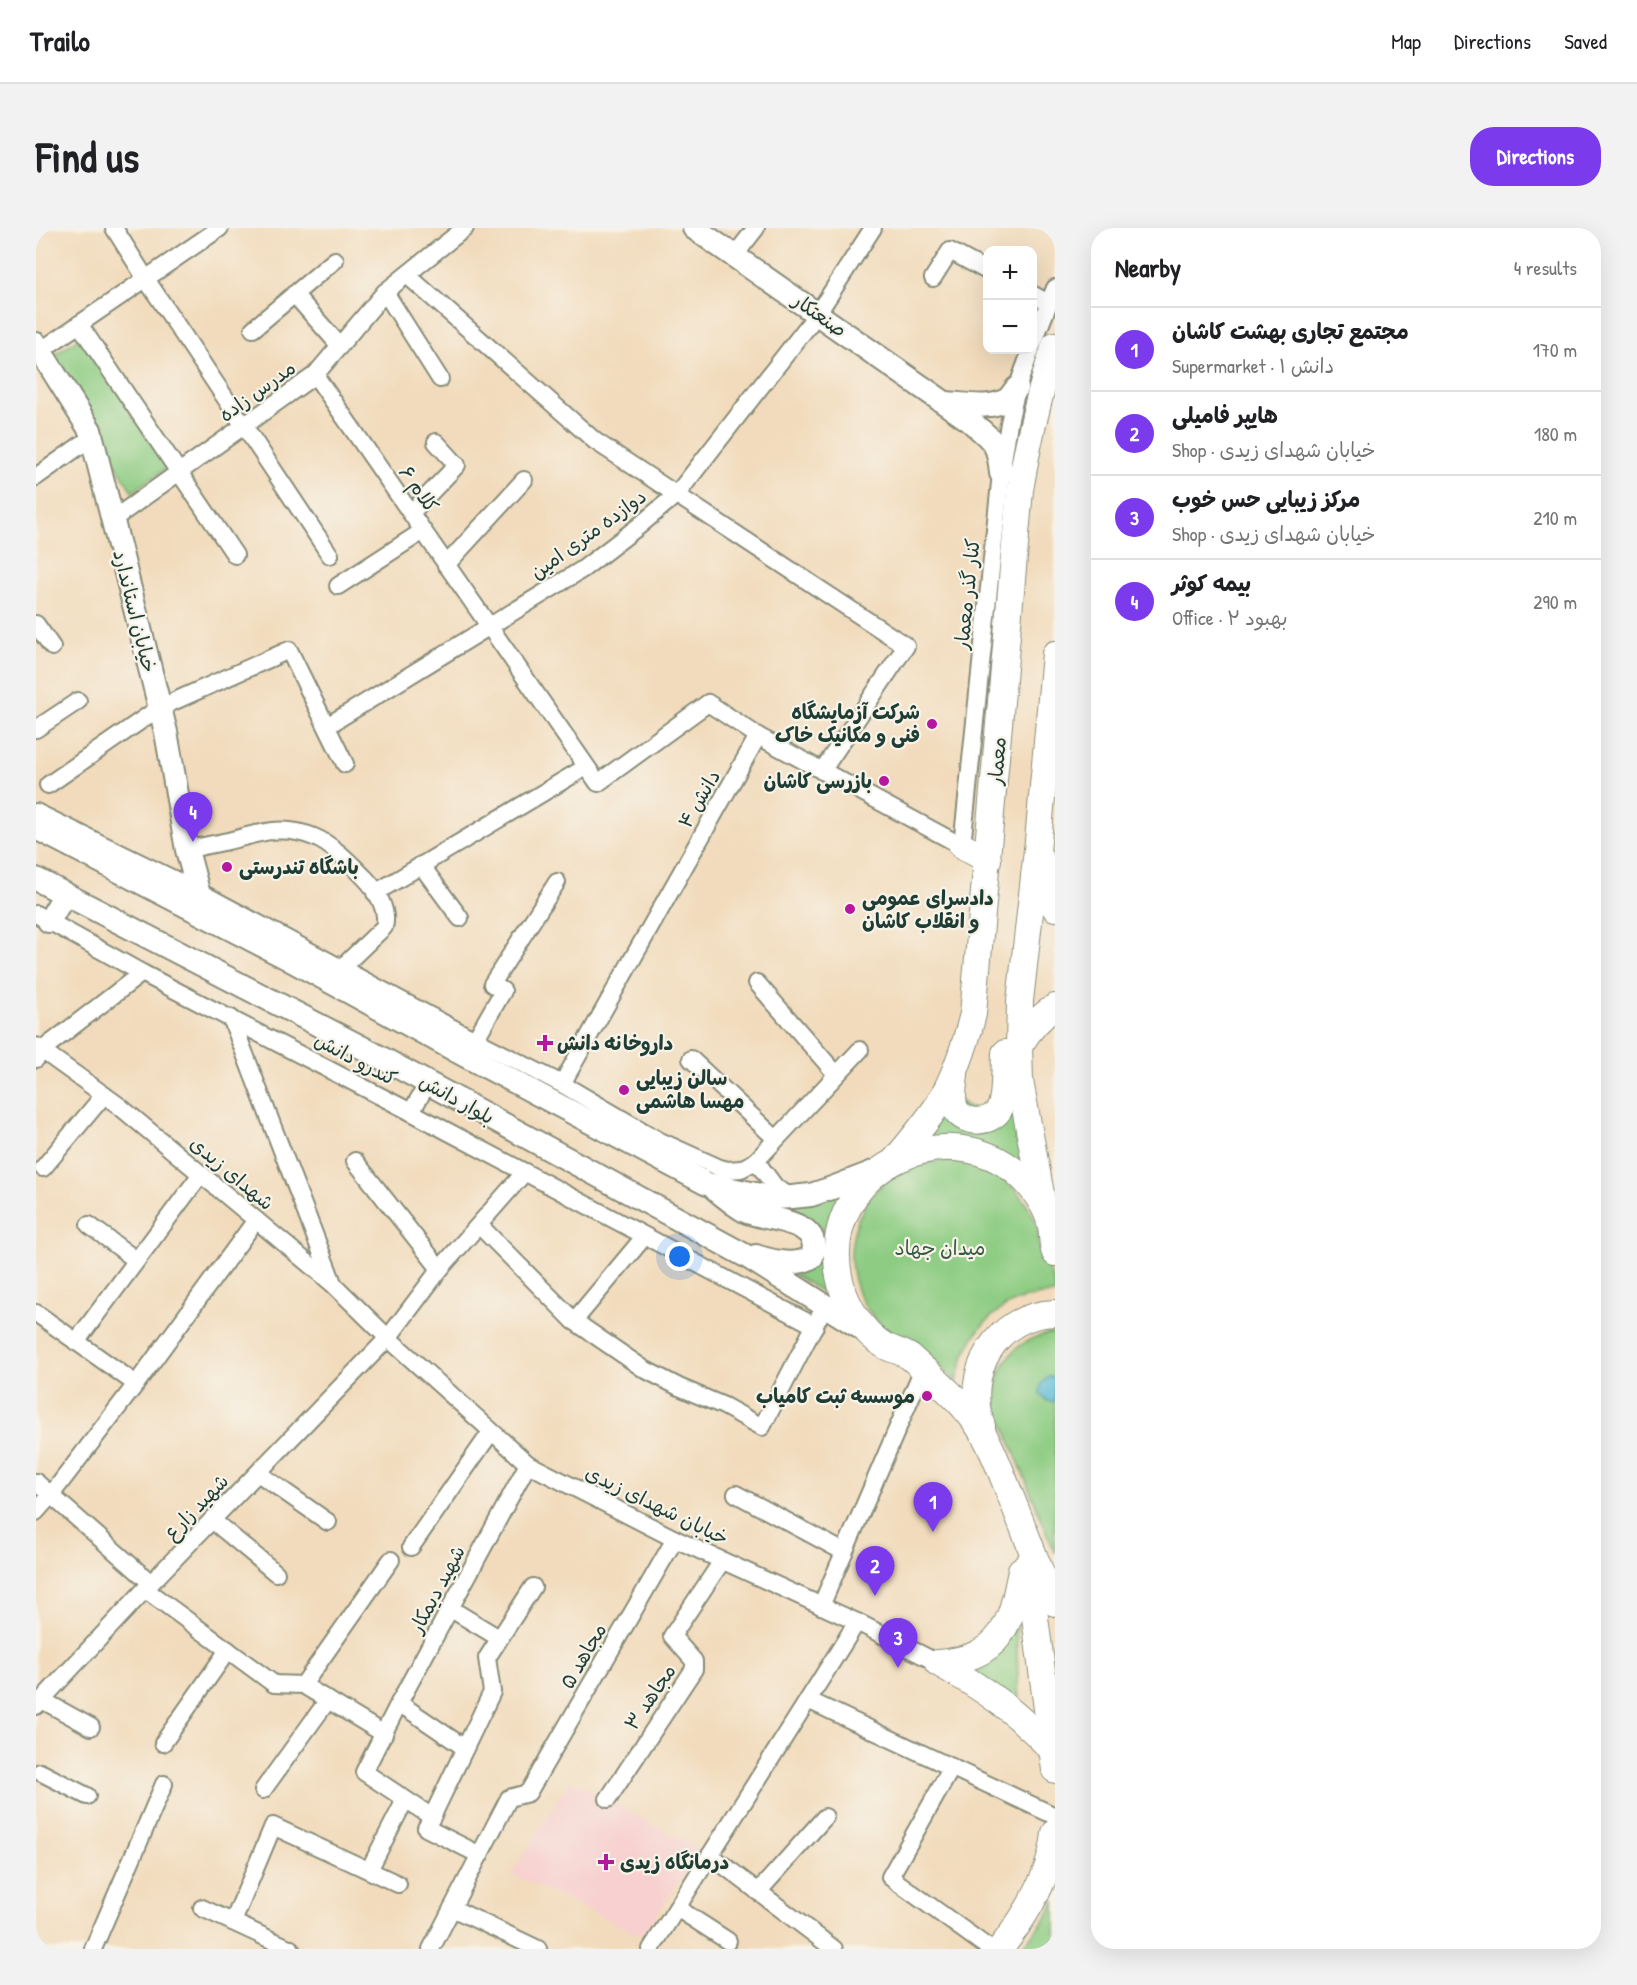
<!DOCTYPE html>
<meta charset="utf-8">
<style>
:root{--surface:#fff;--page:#f2f2f2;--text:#202124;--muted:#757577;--line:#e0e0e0;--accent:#7c3aed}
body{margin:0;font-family:"Patrick Hand","Playpen Sans Arabic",sans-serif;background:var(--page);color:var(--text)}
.controls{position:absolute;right:18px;top:18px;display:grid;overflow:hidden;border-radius:12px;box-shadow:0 6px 24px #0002}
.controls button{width:54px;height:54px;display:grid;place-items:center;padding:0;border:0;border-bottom:2px solid var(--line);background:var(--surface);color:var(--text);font:30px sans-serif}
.you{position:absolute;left:644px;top:1029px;width:21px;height:21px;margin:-15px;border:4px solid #fff;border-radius:50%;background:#1a73e8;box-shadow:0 0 0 9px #1a73e833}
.badge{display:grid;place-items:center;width:39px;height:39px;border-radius:50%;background:var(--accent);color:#fff;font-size:20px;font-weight:700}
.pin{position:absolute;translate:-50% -50px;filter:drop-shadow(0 2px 3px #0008)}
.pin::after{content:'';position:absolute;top:32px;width:21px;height:18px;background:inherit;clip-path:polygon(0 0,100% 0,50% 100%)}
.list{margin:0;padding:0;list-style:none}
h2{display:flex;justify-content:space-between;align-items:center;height:78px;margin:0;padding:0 24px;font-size:26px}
h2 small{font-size:20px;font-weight:400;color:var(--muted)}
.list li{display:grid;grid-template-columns:39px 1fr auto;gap:18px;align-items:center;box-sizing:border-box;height:84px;padding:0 24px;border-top:2px solid var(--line)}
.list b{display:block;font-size:22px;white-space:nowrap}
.list p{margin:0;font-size:20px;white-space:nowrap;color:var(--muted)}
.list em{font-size:20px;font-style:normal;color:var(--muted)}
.map{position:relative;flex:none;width:1019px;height:1721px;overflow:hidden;border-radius:24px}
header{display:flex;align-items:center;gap:36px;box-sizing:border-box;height:84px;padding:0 30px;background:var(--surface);border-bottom:2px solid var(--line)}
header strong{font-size:28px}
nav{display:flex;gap:33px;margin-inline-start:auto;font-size:21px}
.intro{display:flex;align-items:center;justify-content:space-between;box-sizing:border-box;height:144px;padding:0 36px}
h1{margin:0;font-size:42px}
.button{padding:15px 27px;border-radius:24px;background:var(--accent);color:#fff;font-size:21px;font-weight:700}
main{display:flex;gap:36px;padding:0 36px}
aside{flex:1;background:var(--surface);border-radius:24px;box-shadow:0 6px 24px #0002}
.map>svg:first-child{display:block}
</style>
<header>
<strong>Trailo</strong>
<nav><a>Map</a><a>Directions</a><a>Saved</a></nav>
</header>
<div class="intro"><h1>Find us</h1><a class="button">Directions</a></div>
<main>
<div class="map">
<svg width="1019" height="1721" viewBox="0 0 1019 1721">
<rect width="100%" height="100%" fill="#f7f3e8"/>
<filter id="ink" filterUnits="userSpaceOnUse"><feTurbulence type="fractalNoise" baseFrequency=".0167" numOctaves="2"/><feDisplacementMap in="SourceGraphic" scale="12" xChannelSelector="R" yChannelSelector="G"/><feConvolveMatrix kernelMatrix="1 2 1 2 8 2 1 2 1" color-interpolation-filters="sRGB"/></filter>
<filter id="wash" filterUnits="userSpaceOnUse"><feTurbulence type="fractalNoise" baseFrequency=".008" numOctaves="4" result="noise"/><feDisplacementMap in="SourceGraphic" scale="24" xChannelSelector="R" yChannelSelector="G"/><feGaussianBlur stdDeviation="1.35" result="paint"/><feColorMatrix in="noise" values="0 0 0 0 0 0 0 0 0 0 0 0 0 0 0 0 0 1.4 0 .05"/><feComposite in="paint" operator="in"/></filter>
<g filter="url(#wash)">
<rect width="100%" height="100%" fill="#f2dbbc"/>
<!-- built -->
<path fill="#f7d0cf" d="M534 1552 664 1622 606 1708 476 1646Z"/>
<!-- green -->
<g fill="#8dcc82" stroke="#56845b" stroke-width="1.5">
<path d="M47 107 135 237 96 264 18 127Z"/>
<path d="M914 865 960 900 971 895 979 884 993 947 879 918Z"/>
<path d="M909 932C949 935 986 955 1000 995 1004 1005 1001 1017 1005 1027 1011 1042 1019 1048 1019 1066 963 1067 931 1102 921 1154 908 1142 895 1127 880 1117 873 1112 863 1110 855 1105 848 1101 841 1093 835 1086 802 1046 811 982 853 951 870 939 889 934 909 932Z"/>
<path d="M810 962C792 1001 779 1029 798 1071L744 1039 787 1026C797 993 767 988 744 977Z"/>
<path d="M1019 1105V1325L961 1181C956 1141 977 1109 1019 1105Z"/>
<path d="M980 1392 983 1479 925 1440Z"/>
<path d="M1019 1672V1721H985L1012 1687Z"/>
</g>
<!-- water -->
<path fill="#58bbd7" stroke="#3c7c86" stroke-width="1.5" d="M1012 1149H1019V1174L1011 1173 1004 1166 1005 1156Z"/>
</g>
<g filter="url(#ink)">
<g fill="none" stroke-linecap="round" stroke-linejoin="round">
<!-- street casing -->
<g stroke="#888c78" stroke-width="20">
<g id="street">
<path d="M78 0 110 51 294 327"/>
<path d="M699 27 720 0"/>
<path d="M371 47 559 213 870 418 786 543"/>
<path d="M897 50 914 23 951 43"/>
<path d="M349 64 404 151"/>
<path d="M258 66 304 118"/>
<path d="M996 66 1012 75"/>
<path d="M43 96 199 327"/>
<path d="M217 101 299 32"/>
<path d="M996 118 1019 60"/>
<path d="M4 123 184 0"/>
<path d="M279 147 562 555 672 475 722 508 926 618 965 245 973 195 981 160 995 122"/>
<path d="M0 249 56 209"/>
<path d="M375 285 421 237 400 214"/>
<path d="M76 292 279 147 349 64 429 0"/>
<path d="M410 337 488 252"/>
<path d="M302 358 387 303"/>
<path d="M0 396 16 419"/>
<path d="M291 498 547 341 603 298 641 266 782 85 837 0"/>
<path d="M0 501 42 473"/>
<path d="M12 557 123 480 253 422 309 536"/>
<path d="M0 584 162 663 439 812 526 856 622 912 684 940 692 942 705 941 720 933 824 822"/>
<path d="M151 622C165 618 179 616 192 613 224 605 246 596 278 609 297 617 314 635 329 650 340 661 353 683 348 699L297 748"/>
<path d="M385 637 424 690"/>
<path d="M339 665 550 539"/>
<path d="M0 686 106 745 375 884 779 1098"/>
<path d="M721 755 800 846"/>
<path d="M195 790 297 1055"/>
<path d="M439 812 467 763 456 756 521 654"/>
<path d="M0 818 82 877 297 1056 352 1110 492 1236 639 1311 821 1394 902 1435"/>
<path d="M0 831 6 822 106 745"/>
<path d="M655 831 740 911"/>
<path d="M526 856 722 508"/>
<path d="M375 884 392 855"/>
<path d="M319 933 404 1041"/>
<path d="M720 933 740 960 756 969"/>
<path d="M7 940 68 867"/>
<path d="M53 997 100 1032"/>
<path d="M443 997 538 1093 608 1141 643 1159 688 1178 726 1199 783 1089"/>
<path d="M0 1085 100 1156"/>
<path d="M538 1093 608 1009"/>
<path d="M40 1114 165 946"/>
<path d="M222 1245 292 1294"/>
<path d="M0 1254 115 1355"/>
<path d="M700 1266 808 1324"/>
<path d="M0 1284 15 1267 100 1156 220 992"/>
<path d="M176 1292 240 1345"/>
<path d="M375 1319 455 1204"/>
<path d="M110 1362 238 1456 267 1457 348 1506"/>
<path d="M785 1378 887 1141"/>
<path d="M415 1381 463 1410"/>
<path d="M267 1457 355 1332"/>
<path d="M6 1472 55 1499"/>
<path d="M772 1472 1019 1588"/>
<path d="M363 1475 429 1520"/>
<path d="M0 1478 115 1355 352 1110 404 1041 489 944"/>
<path d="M127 1515 192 1422"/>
<path d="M916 1539 854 1649 954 1721"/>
<path d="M4 1544 51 1568"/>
<path d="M227 1562 292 1472"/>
<path d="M572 1571 658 1441V1433L636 1408 686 1333"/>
<path d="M396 1589 456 1464 451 1430 497 1359"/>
<path d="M444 1627 390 1600 396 1589 328 1544 363 1475 492 1236"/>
<path d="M674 1627 798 1721"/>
<path d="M333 1642 369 1572"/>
<path d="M722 1664 789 1589"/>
<path d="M166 1680 255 1721"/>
<path d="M416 1680 502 1721"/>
<path d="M641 1680 692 1713"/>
<path d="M197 1694 237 1598 362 1656"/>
<path d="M57 1721 128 1556"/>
<path d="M395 1721 473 1570 492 1565 639 1311"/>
<path d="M615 1721 821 1394"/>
</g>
</g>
<!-- secondary casing -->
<g stroke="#888c78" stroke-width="26">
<g id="secondary">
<path d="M658 0 933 192C957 213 962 213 965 245"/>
<path d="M0 116 54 202 130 504 151 622 162 663"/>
<path d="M911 175C929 176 955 182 972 171 975 168 978 163 981 160"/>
<path d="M0 600 253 731 430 828 671 956 739 970 756 969 775 967 796 960 845 941"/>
<path d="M0 651 329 821 710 1028 828 1102"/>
<path d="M13 693 29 666"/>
<path d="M679 961C688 968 698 977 709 983 729 993 789 990 776 1029 759 1039 738 1034 720 1028"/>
</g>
</g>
<!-- primary casing -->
<g stroke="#888c78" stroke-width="28">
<g id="primary">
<path d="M926 618 952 632"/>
<path d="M1005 631 1019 680"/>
<path d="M983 818C993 802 1003 789 1019 779"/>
<path d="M919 847C918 857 915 871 919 880 927 897 954 896 963 882 970 870 968 840 969 825"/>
<path d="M859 932C874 914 889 896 902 877 919 849 929 818 937 786L984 262C992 213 1003 165 1019 117"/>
<path d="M1006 971 984 853 983 818 984 773 1002 613 1019 426"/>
<path d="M1019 1025C1015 1015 1017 1004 1014 994 1011 983 1004 971 997 962 928 873 782 936 803 1048 808 1074 825 1104 849 1118 857 1122 867 1124 874 1129 890 1143 917 1166 930 1182 950 1205 958 1226 969 1254 979 1279 989 1304 999 1330 1005 1345 1011 1361 1019 1375"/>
<path d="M946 1198C926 1146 960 1086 1019 1085"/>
<path d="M992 1336 1019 1542"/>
<path d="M902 1435C965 1430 975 1398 985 1342"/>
<path d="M902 1435C949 1461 981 1484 1017 1523"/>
<path d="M964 1721C990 1688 1015 1648 1019 1605"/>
</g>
</g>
<!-- street -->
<use href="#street" stroke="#fff" stroke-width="16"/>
<!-- secondary -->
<use href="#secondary" stroke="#fff" stroke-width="22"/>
<!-- primary -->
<use href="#primary" stroke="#fff" stroke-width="26"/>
</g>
</g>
<!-- markers -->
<g fill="#b5179e" stroke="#f7f3e8" stroke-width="2">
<circle cx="896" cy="496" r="6"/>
<circle cx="848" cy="553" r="6"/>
<circle cx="191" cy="639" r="6"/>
<circle cx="814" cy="681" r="6"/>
<path d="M506 806h6v6h6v6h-6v6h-6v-6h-6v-6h6z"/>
<circle cx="588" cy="862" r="6"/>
<circle cx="891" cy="1168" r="6"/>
<path d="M567 1625h6v6h6v6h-6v6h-6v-6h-6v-6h6z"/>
</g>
<g text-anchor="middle" stroke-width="4.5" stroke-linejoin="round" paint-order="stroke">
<!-- street labels -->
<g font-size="20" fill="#1f3d34" stroke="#f7f3e8">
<text transform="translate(784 87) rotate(35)" y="7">صنعتکار</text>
<text transform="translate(221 163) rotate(-36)" y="7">مدرس زاده</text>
<text transform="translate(383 261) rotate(55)" y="7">کلام ۶</text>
<text transform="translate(552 306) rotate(-36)" y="7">دوازده متری امین</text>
<text transform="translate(931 366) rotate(-84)" y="7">کنار گذر معمار</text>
<text transform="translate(99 383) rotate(76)" y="7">خیابان استاندارد</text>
<text transform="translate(961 533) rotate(-85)" y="7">معمار</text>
<text transform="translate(663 571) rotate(-60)" y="7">دانش ۴</text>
<text transform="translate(320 831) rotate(28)" y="7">کندرو دانش</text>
<text transform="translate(421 871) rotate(29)" y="7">بلوار دانش</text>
<text transform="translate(196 945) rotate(40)" y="7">شهدای زیدی</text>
<text transform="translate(621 1277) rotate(26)" y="7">خیابان شهدای زیدی</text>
<text transform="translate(160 1279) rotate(-46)" y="7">شهید زارع</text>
<text transform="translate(401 1361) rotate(-62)" y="7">شهید دیمکار</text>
<text transform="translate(547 1428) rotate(-60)" y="7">مجاهد ۵</text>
<text transform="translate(614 1469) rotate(-56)" y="7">مجاهد ۳</text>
</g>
<!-- poi labels -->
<g font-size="20" font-weight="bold" fill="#1f3d34" stroke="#f7f3e8" text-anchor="start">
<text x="884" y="491" text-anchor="end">شرکت آزمایشگاه<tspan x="884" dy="23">فنی و مکانیک خاک</tspan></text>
<text x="836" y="560" text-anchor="end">بازرسی کاشان</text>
<text x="203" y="646">باشگاه تندرستی</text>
<text x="826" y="677">دادسرای عمومی<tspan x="826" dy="23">و انقلاب کاشان</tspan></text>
<text x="521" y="822">داروخانه دانش</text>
<text x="600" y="857">سالن زیبایی<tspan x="600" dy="23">مهسا هاشمی</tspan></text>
<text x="879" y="1175" text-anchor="end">موسسه ثبت کامیاب</text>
<text x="584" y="1641">درمانگاه زیدی</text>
</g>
<!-- park labels -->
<g font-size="20" fill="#355a44" stroke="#f7f3e8">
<text x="904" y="1027">میدان جهاد</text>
</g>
</g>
</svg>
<div class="controls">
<button>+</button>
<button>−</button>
</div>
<div class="you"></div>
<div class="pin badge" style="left:897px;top:1304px">1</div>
<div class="pin badge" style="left:839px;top:1368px">2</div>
<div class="pin badge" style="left:862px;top:1440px">3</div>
<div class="pin badge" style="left:157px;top:614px">4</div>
</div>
<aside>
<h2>Nearby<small>4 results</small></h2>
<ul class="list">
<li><span class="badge">1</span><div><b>مجتمع تجاری بهشت کاشان</b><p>Supermarket · دانش ۱</p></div><em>170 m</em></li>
<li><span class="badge">2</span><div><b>هایپر فامیلی</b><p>Shop · خیابان شهدای زیدی</p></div><em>180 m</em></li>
<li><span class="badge">3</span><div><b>مرکز زیبایی حس خوب</b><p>Shop · خیابان شهدای زیدی</p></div><em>210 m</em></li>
<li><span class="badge">4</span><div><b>بیمه کوثر</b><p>Office · بهبود ۲</p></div><em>290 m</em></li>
</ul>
</aside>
</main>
